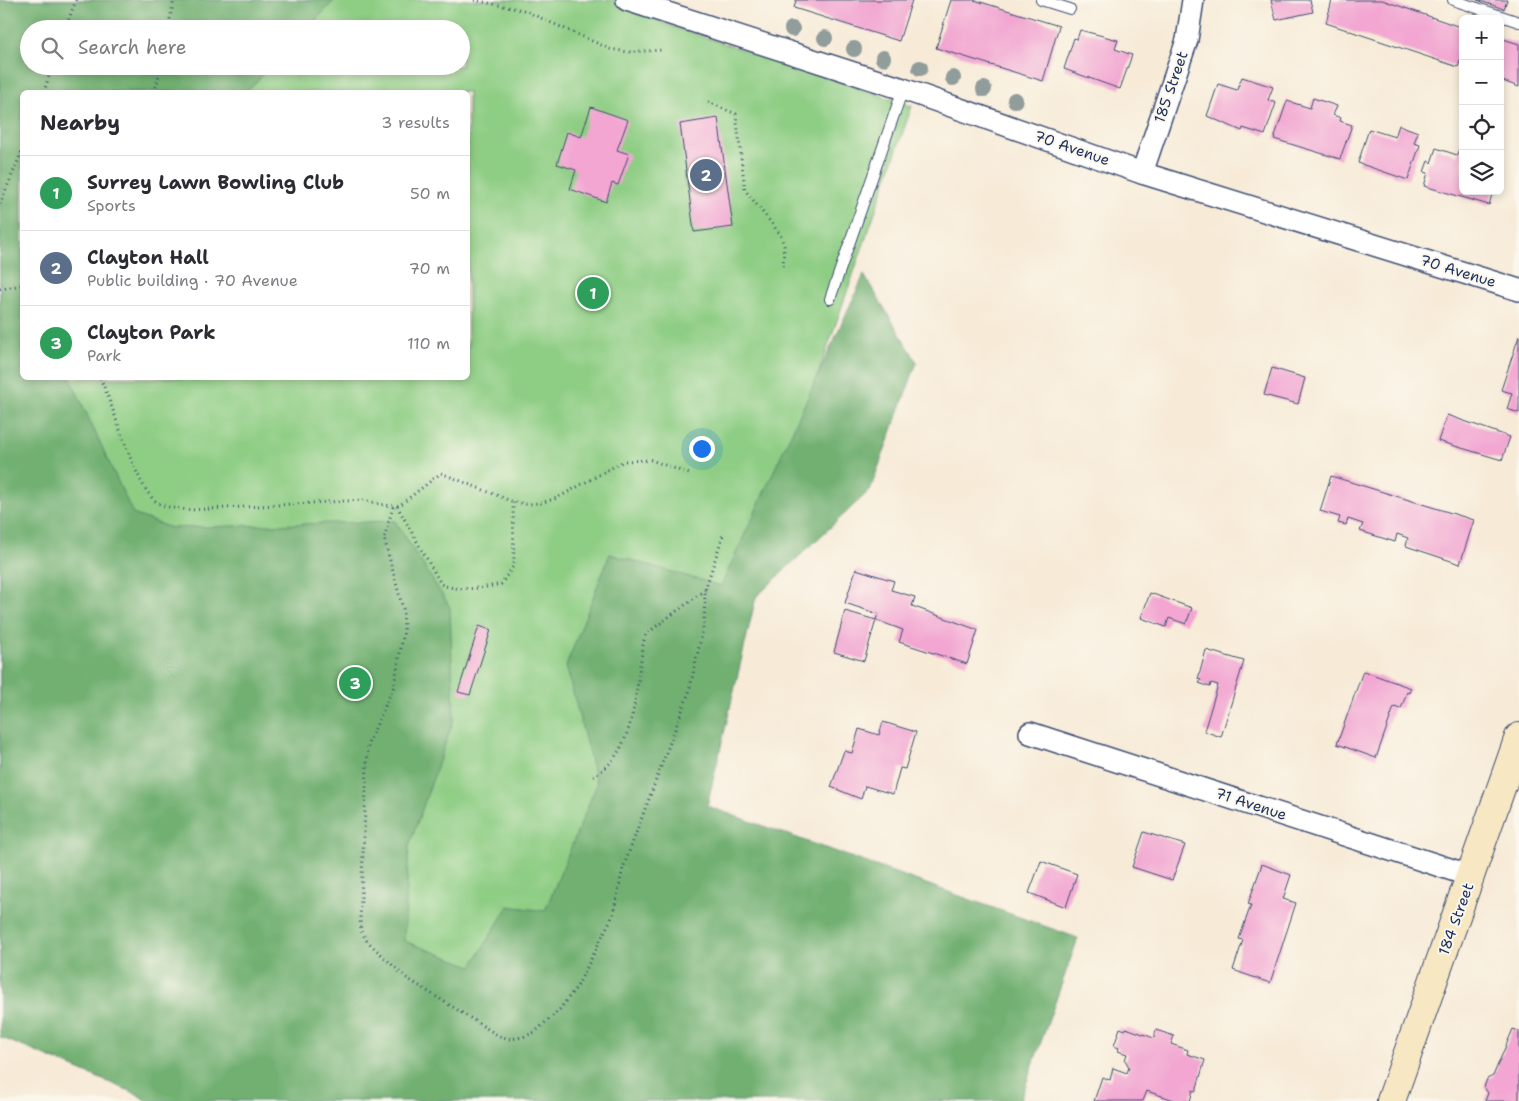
<!DOCTYPE html>
<meta charset="utf-8">
<style>
:root{--surface:#fff;--page:#f7f7f7;--text:#2b2b33;--muted:#7c7c81;--line:#e1e1e2;--accent:#b45309}
body{margin:0;font-family:"Shantell Sans",sans-serif;background:var(--page);color:var(--text)}
.controls{position:absolute;right:15px;top:15px;display:grid;overflow:hidden;border-radius:8px;box-shadow:0 2px 8px #0003}
.controls button{width:45px;height:45px;display:grid;place-items:center;padding:0;border:0;border-bottom:1px solid var(--line);background:var(--surface);color:var(--text);font:25px sans-serif}
.you{position:absolute;left:701px;top:448px;width:18px;height:18px;margin:-12px;border:4px solid #fff;border-radius:50%;background:#1a73e8;box-shadow:0 0 0 8px #1a73e833}
.badge{display:grid;place-items:center;width:32px;height:32px;border-radius:50%;background:var(--accent);color:#fff;font-size:16px;font-weight:700}
.pin{position:absolute;translate:-50% -50%;border:2px solid #fff;box-shadow:0 1px 5px #0006}
.list{margin:0;padding:0;list-style:none}
h2{display:flex;justify-content:space-between;align-items:center;height:65px;margin:0;padding:0 20px;font-size:21px}
h2 small{font-size:16px;font-weight:400;color:var(--muted)}
.list li{display:grid;grid-template-columns:32px 1fr auto;gap:15px;align-items:center;box-sizing:border-box;height:75px;padding:0 20px;border-top:1px solid var(--line)}
.list b{display:block;font-size:19px;white-space:nowrap}
.list p{margin:0;font-size:16px;white-space:nowrap;color:var(--muted)}
.list em{font-size:16px;font-style:normal;color:var(--muted)}
.icon{flex:none;width:28px;height:28px;fill:none;stroke:currentColor;stroke-width:2;stroke-linecap:round;stroke-linejoin:round}
.map{position:relative;flex:none;width:1519px;height:1101px;overflow:hidden}
.search{position:absolute;background:var(--surface);box-shadow:0 2px 8px #0003;left:20px;top:20px;width:450px;height:55px;display:flex;align-items:center;gap:12px;box-sizing:border-box;padding:0 18px;border-radius:28px;color:var(--muted);font-size:19px}
.panel{position:absolute;background:var(--surface);box-shadow:0 2px 8px #0003;left:20px;top:90px;width:450px;height:290px;border-radius:8px}
.map>svg:first-child{display:block}
</style>
<div class="map">
<svg width="1519" height="1101" viewBox="0 0 1519 1101">
<rect width="100%" height="100%" fill="#fbf7ec"/>
<filter id="ink" filterUnits="userSpaceOnUse"><feTurbulence type="fractalNoise" baseFrequency=".02" numOctaves="2"/><feDisplacementMap in="SourceGraphic" scale="10" xChannelSelector="R" yChannelSelector="G"/><feConvolveMatrix kernelMatrix="1 2 1 2 8 2 1 2 1" color-interpolation-filters="sRGB"/></filter>
<filter id="wash" filterUnits="userSpaceOnUse"><feTurbulence type="fractalNoise" baseFrequency=".0096" numOctaves="4" result="noise"/><feDisplacementMap in="SourceGraphic" scale="20" xChannelSelector="R" yChannelSelector="G"/><feGaussianBlur stdDeviation="1.12" result="paint"/><feColorMatrix in="noise" values="0 0 0 0 0 0 0 0 0 0 0 0 0 0 0 0 0 1.4 0 .05"/><feComposite in="paint" operator="in"/></filter>
<g filter="url(#wash)">
<rect width="100%" height="100%" fill="#f7ebd8"/>
<!-- green -->
<path fill="#8ecd84" stroke="#547e71" fill-rule="evenodd" d="M0 0H636L660 22 912 106 564 1101 0 988ZM29 29H461V66H29ZM22 92H468V378H22Z"/>
<!-- forest -->
<path fill="#72b072" stroke="#467068" d="M0 0H335L307 29H29V66H271L247 92H22V378H70L133 514 171 528 395 521 450 607 454 719 409 846 404 941 472 966 508 906 545 911 597 784 566 666 610 554 721 586 864 275 917 362 870 490 756 597 707 806 1078 938 1020 1101H146L137 1094 0 1037Z"/>
<g id="blocks">
<!-- building -->
<g fill="#f2a6d1">
<path d="M796 0H912L899 41 794 8Z"/>
<path d="M951 0H974L1059 26 1043 81 936 48Z"/>
<path d="M1271 0H1310L1313 12 1276 20Z"/>
<path d="M1332 0H1382L1463 28V53L1458 67 1326 23Z"/>
<path d="M1477 0H1507L1504 9Z"/>
<path d="M1080 30 1118 40 1115 49 1132 55 1120 89 1064 69 1074 38 1077 39Z"/>
<path d="M1500 38 1519 44V87L1500 80Z"/>
<path d="M1242 77 1273 87 1268 100 1276 103 1265 135 1243 128 1242 131 1207 116 1218 84 1237 90Z"/>
<path d="M1313 98 1337 106 1333 115 1341 118 1340 121 1352 125 1340 159 1274 139 1287 101 1310 108Z"/>
<path d="M591 107 628 120 617 150 629 154 618 185 612 183 606 202 570 189 576 170 557 164 567 132 581 137Z"/>
<path d="M718 118 733 227 694 232 680 124Z"/>
<path d="M1399 125 1418 132 1414 143 1420 145 1408 180 1358 163 1369 129 1395 137Z"/>
<path d="M1461 144 1463 145V191H1493L1489 205 1424 186 1428 173 1424 172 1428 161 1431 163 1436 148 1457 155Z"/>
<path d="M1519 336V413L1507 409 1512 393 1501 390Z"/>
<path d="M1272 368 1305 378 1298 404 1264 395Z"/>
<path d="M1447 415 1510 437 1502 460 1438 441Z"/>
<path d="M1331 476 1474 520 1460 564 1406 546 1408 538 1397 534 1395 542 1360 531 1363 524 1348 519 1346 525 1338 523 1340 517 1320 511Z"/>
<path d="M856 569 894 581 891 590 915 597 912 606 978 630 967 664 899 642 903 630 876 620 878 614 845 603Z"/>
<path d="M1150 593 1192 608 1186 624 1169 618 1166 627 1141 618Z"/>
<path d="M845 611 876 620 864 661 834 652Z"/>
<path d="M479 626 491 630 470 695 458 692Z"/>
<path d="M1206 650 1244 661 1221 737 1204 731 1218 685 1211 683 1210 687 1199 683 1201 680 1198 679Z"/>
<path d="M1363 671 1411 688 1409 693 1407 692 1401 709 1394 707 1376 758 1337 744Z"/>
<path d="M883 722 916 732 905 769 900 768 893 794 865 786 861 799 831 787 844 751 852 753 859 729 879 735Z"/>
<path d="M1144 832 1185 845 1172 880 1132 867Z"/>
<path d="M1041 861 1077 874 1066 907 1029 893Z"/>
<path d="M1262 864 1291 875 1283 899 1296 903 1270 983 1233 970 1243 940 1239 939 1251 905 1248 904Z"/>
<path d="M1120 1028 1125 1030 1126 1028 1154 1038 1156 1030 1174 1036 1171 1044 1188 1050 1187 1054 1205 1060 1196 1091 1193 1090 1190 1101H1177L1147 1091 1143 1101H1094L1102 1077 1110 1080 1113 1068 1127 1073 1129 1067 1125 1060 1127 1054 1118 1051 1119 1048 1114 1046Z"/>
<path d="M1513 1029 1519 1031V1101H1485L1488 1093 1484 1087 1487 1079 1493 1076Z"/>
</g>
</g>
</g>
<g filter="url(#ink)">
<use href="#blocks" fill-opacity="0" stroke="#3c4b70" stroke-width="1"/>
<g fill="none" stroke-linecap="round" stroke-linejoin="round">
<!-- service casing -->
<g stroke="#3c4b70" stroke-width="12">
<g id="service">
<path d="M1041 0 1070 9"/>
<path d="M1453 0 1519 22"/>
<path d="M830 299 903 89"/>
</g>
</g>
<!-- minor casing -->
<g stroke="#3c4b70" stroke-width="24">
<g id="minor">
<path d="M627 0 903 89 1142 173 1519 290"/>
<path d="M1142 173 1187 40 1193 0"/>
<path d="M1030 733 1471 876"/>
</g>
</g>
<!-- secondary casing -->
<g stroke="#3c4b70" stroke-width="30">
<path id="secondary" d="M1391 1101 1519 737"/>
</g>
<!-- path -->
<g stroke="#3c4b70" stroke-width="3" stroke-dasharray="1 4" stroke-linecap="butt">
<path d="M474 0 523 10 610 49 628 52 662 50"/>
<path d="M65 29 76 0"/>
<path d="M168 29 174 0"/>
<path d="M44 92 52 66"/>
<path d="M155 92 161 66"/>
<path d="M708 102 736 114 745 190 780 234 784 246 783 269"/>
<path d="M0 204 22 151"/>
<path d="M0 289 22 285"/>
<path d="M100 378C114 405 135 489 158 503 167 508 180 509 191 510L363 500C374 502 389 508 400 505L441 473 511 501 526 504 541 503 557 498 624 461 651 460 692 475"/>
<path d="M397 506 441 584C458 592 484 588 501 584L514 565 513 502"/>
<path d="M393 507 384 538 403 609 404 631 394 686 368 744 360 920 361 931 367 941 405 977 499 1036 511 1039 523 1037 535 1032 560 1009 578 985 613 915 623 868 689 692 704 624 705 590 724 532"/>
<path d="M593 776C631 757 635 703 640 665 642 655 642 644 646 634L705 590"/>
</g>
<!-- service -->
<use href="#service" stroke="#fff" stroke-width="10"/>
<!-- minor -->
<use href="#minor" stroke="#fff" stroke-width="21"/>
<!-- secondary -->
<use href="#secondary" stroke="#f7e8c3" stroke-width="28"/>
</g>
<!-- trees -->
<g fill="#919d9b">
<circle cx="792" cy="29" r="8"/>
<circle cx="825" cy="38" r="8"/>
<circle cx="854" cy="49" r="8"/>
<circle cx="883" cy="58" r="8"/>
<circle cx="920" cy="68" r="8"/>
<circle cx="953" cy="78" r="8"/>
<circle cx="984" cy="89" r="8"/>
<circle cx="1015" cy="100" r="8"/>
</g>
</g>
<g text-anchor="middle" stroke-width="4" stroke-linejoin="round" paint-order="stroke">
<!-- street labels -->
<g font-size="15" fill="#1b2f5e" stroke="#fbf7ec">
<text transform="translate(1171 87) rotate(-71)" y="5">185 Street</text>
<text transform="translate(1072 148) rotate(19)" y="5">70 Avenue</text>
<text transform="translate(1458 271) rotate(17)" y="5">70 Avenue</text>
<text transform="translate(1251 804) rotate(18)" y="5">71 Avenue</text>
<text transform="translate(1456 919) rotate(-70)" y="5">184 Street</text>
</g>
</g>
</svg>
<div class="controls">
<button>+</button>
<button>−</button>
<button><svg class="icon" aria-label="locate" viewBox="0 0 24 24"><circle cx="12" cy="12" r="6"/><path d="M12 2v4M12 18v4M2 12h4M18 12h4"/></svg></button>
<button><svg class="icon" aria-label="layers" viewBox="0 0 24 24"><path d="M12 4l9 5-9 5-9-5zM3 14l9 5 9-5"/></svg></button>
</div>
<div class="you"></div>
<div class="pin badge" style="left:593px;top:293px;background:#2e9e5b">1</div>
<div class="pin badge" style="left:706px;top:175px;background:#5c6f8a">2</div>
<div class="pin badge" style="left:355px;top:683px;background:#2e9e5b">3</div>
<div class="search"><svg class="icon" aria-label="search" viewBox="0 0 24 24"><circle cx="10" cy="10" r="6"/><path d="M15 15l6 6"/></svg>Search here</div>
<section class="panel">
<h2>Nearby<small>3 results</small></h2>
<ul class="list">
<li><span class="badge" style="background:#2e9e5b">1</span><div><b>Surrey Lawn Bowling Club</b><p>Sports</p></div><em>50 m</em></li>
<li><span class="badge" style="background:#5c6f8a">2</span><div><b>Clayton Hall</b><p>Public building · 70 Avenue</p></div><em>70 m</em></li>
<li><span class="badge" style="background:#2e9e5b">3</span><div><b>Clayton Park</b><p>Park</p></div><em>110 m</em></li>
</ul>
</section>
</div>
